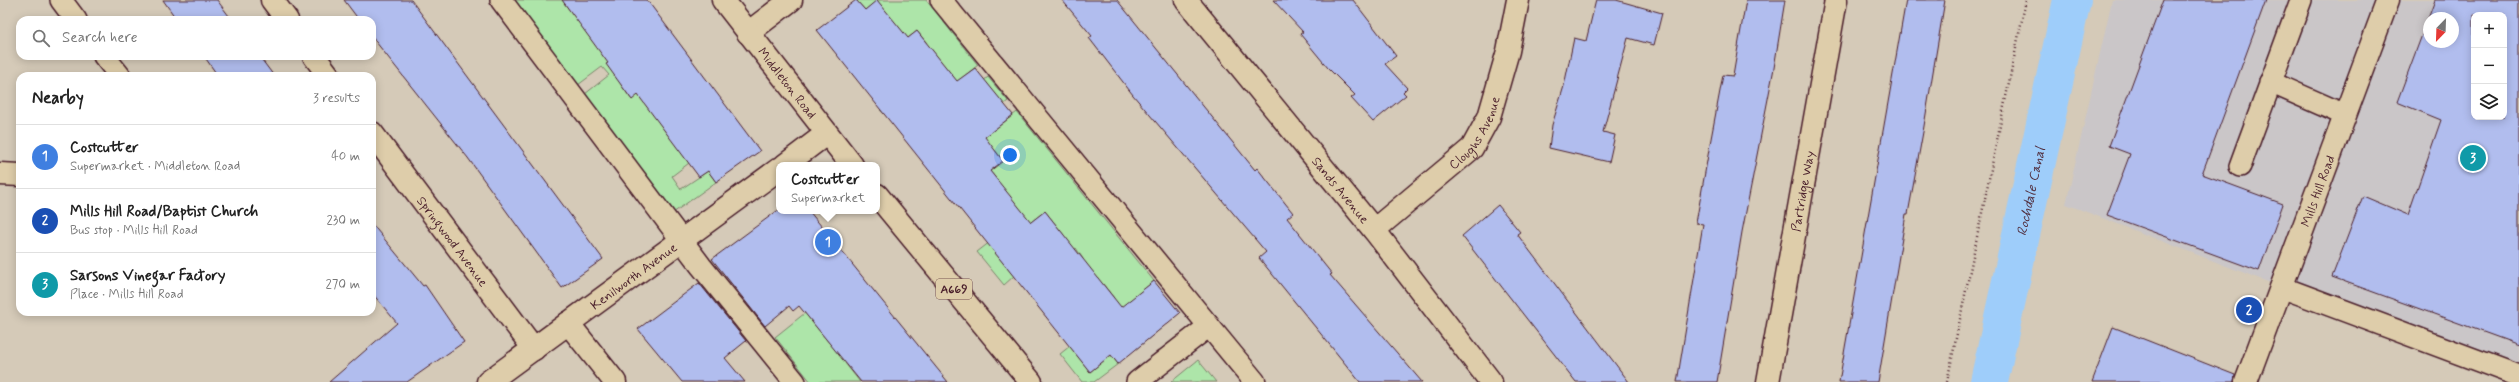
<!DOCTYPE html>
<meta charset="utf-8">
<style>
:root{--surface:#fff;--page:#f2f2f2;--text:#222;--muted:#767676;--line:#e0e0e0;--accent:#d1495b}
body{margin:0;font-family:Mynerve,sans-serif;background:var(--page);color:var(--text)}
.controls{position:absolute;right:12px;top:12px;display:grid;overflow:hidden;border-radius:8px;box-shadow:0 2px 10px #0003}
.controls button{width:36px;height:36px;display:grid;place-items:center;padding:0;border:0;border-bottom:1px solid var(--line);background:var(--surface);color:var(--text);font:20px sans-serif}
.compass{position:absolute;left:2423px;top:12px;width:36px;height:36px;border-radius:50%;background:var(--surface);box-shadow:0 2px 10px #0003;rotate:203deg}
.you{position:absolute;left:1010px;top:155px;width:14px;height:14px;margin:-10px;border:3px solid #fff;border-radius:50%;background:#1a73e8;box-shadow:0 0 0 6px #1a73e833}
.badge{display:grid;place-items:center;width:26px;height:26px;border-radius:50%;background:var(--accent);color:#fff;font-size:13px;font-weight:700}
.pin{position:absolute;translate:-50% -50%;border:2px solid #fff;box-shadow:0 1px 4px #0006}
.popup{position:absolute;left:776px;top:162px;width:104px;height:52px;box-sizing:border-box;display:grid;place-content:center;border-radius:8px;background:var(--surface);filter:drop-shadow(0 1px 3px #0005);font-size:13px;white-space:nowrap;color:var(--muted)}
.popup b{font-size:15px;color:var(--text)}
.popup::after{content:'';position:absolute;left:50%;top:100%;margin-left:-8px;border:8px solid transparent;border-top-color:var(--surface)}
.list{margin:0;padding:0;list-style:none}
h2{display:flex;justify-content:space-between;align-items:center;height:52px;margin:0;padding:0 16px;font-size:17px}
h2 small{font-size:13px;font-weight:400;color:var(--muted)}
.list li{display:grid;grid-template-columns:26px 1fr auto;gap:12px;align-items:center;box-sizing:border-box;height:64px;padding:0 16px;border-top:1px solid var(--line)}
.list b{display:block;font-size:15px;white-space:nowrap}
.list p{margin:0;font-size:13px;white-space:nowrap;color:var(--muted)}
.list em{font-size:13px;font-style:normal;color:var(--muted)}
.icon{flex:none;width:22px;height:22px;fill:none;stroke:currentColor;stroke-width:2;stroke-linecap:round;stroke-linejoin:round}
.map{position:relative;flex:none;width:2519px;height:382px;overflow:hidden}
.search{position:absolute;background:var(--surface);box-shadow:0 2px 10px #0003;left:16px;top:16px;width:360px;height:44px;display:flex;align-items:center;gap:10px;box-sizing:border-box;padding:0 14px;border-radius:12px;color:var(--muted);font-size:15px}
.panel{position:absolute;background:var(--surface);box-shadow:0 2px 10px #0003;left:16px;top:72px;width:360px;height:244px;border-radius:12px}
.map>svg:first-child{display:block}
</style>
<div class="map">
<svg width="2519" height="382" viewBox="0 0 2519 382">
<rect width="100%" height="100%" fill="#d5cab8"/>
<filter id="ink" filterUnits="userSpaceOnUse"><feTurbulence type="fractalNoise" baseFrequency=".025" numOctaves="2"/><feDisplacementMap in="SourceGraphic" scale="8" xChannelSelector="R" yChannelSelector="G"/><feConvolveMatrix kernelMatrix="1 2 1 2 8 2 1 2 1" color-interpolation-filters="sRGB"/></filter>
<g filter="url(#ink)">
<!-- built -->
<path fill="#cac6c8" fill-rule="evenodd" d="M2112 0H2519V382L2304 296 2066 204ZM2474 15H2504V117H2474ZM2429 18H2453V42H2429Z"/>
<!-- green -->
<g fill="#ade5a9" stroke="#7c826a">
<path d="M514 0H568L564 3 574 16 614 47 621 85 631 99 646 89C660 126 661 135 697 157L672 176 681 189 708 171 716 182 673 213 585 94 609 75 602 67 578 85Z"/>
<path d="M856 0H926L978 65 953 85 962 98 988 77 1008 101 985 119 993 131 1017 112 1154 281 1138 294 1164 326 1136 349 1110 318 1114 298 1103 284 1099 287 1070 269 1083 259 1076 248 1062 259 1063 234 1045 211 994 251 1014 276 1004 285 977 252 999 235 1000 184 990 171 1003 160 995 150 885 115 880 110 921 79 918 50 927 43 917 31 895 48 877 1 865 10Z"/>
<path d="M805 313 830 344 857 353 845 363 860 382H811L775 337Z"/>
<path d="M1070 346 1090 372 1111 355 1118 364 1094 382H1082L1060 354Z"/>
<path d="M1198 360 1216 382H1171Z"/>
</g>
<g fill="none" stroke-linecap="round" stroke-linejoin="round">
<!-- canal -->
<path stroke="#9ecdfa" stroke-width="38" id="s1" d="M1989 382 2072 0"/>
</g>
<!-- building -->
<g fill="#b1bdee" stroke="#4a1f2b" fill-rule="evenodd">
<path d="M163 0H217L232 20H177Z"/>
<path d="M344 0H411L603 259 562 288 468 158 372 37V20H359Z"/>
<path d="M562 0H647L760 151 716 182 708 171 699 177 638 95 632 100 606 64 608 63Z"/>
<path d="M856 0 865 10 877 0 908 38 917 31 957 81 975 68 1013 115 985 137 1003 161 990 171 1031 222 1045 211 1121 307 1154 281 1180 313 1118 364 1111 355 1090 372 817 30Z"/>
<path d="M1062 0H1117L1255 170 1257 168 1293 213 1287 218 1332 274 1330 275 1422 382H1360L1259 258 1266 252 1133 95 1089 38 1092 36Z"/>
<path d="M1273 0H1353L1396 56 1385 64 1407 88 1403 92 1406 95 1373 122 1351 98 1355 95 1328 68 1300 34 1303 32Z"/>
<path d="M1596 0H1616L1662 13 1654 45 1628 38 1603 132 1615 135 1609 162 1549 148 1552 125 1564 86 1574 38 1586 41Z"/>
<path d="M1746 0H1785L1774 68 1742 232 1717 382H1677L1703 224 1696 223 1710 144 1723 75 1733 76Z"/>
<path d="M1906 0H1945L1923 132 1908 214H1906L1878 382H1839Z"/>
<path d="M2163 0H2266L2202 174 2283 204 2259 271 2107 215 2130 154 2109 146Z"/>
<path d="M2435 0H2519V345L2332 277 2363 196 2408 215 2441 120 2397 102ZM2474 15H2504V117H2474ZM2429 18H2453V42H2429Z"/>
<path d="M204 56H259L274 76H218Z"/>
<path d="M1498 205 1520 232 1517 234 1629 382H1576L1462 236Z"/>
<path d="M777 211H809L948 382H861L799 306 793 311 789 306 765 326 712 259Z"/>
<path d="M372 224 423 286 425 285 464 342 407 382H329L397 323 372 293Z"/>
<path d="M699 283 746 341 725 358 745 382H682L638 329Z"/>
<path d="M2113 327 2235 375 2234 382H2092Z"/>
</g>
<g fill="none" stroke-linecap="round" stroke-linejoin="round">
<!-- service casing -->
<g stroke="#4a1f2b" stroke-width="24">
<g id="service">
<path d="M61 0 76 20"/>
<path d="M501 0 701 266 795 382"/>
<path d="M941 0 1255 382"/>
<path d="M104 56 120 76"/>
<path d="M2270 82 2345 115"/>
<path d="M2240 166 2301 0"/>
<path d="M2281 287 2519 376"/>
<path d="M1137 382 1209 326"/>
</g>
</g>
<!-- minor casing -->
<g stroke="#4a1f2b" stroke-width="25">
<g id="minor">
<path d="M272 0 287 20"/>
<path id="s2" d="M1186 0 1374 230 1491 382"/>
<path d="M748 33 791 0"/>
<path d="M314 56 329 76"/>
<path id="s3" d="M372 133 534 349"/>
<path d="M785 165 826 134"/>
<path d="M0 174 20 175"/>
<path id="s4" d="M1374 230 1472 148 1489 117 1508 51 1518 0"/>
<path d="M568 323 615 382"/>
<path id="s5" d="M488 382 779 169"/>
<path id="s6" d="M1768 382 1836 0"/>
</g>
</g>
<!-- tertiary casing -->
<g stroke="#4a1f2b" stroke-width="25">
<g id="tertiary">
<path id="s7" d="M2246 382 2388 0"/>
</g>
</g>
<!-- primary casing -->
<g stroke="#4a1f2b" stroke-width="25">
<g id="primary">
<path id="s8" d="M723 0 852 165"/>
<path d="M877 195 1031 382"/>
</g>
</g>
<!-- path -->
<path stroke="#4a1f2b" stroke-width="2.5" stroke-dasharray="1 3" stroke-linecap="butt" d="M1947 382 2026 0"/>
<!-- service -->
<use href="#service" stroke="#decdaa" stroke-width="21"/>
<!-- minor -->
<use href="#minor" stroke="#decdaa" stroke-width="22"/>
<!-- tertiary -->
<use href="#tertiary" stroke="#decdaa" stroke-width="22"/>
<!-- primary -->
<use href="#primary" stroke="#decdaa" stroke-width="22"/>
</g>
</g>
<g text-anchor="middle" stroke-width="3" stroke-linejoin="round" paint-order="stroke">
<!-- shield labels -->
<rect fill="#decdaa" stroke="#765351" stroke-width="1" x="936" y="279" width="36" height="20" rx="3"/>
<g font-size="12" font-weight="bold" fill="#4a1f2b">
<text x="954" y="293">A669</text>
</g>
<!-- street labels -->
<g font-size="13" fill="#4a1f2b" stroke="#decdaa">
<text dy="5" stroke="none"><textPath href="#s8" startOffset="105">Middleton Road</textPath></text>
<text dy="5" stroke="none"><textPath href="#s4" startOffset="142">Cloughs Avenue</textPath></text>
<text dy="5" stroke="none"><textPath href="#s2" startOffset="245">Sands Avenue</textPath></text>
<text dy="5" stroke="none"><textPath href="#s6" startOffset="194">Partridge Way</textPath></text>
<text dy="5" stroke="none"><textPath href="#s7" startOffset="204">Mills Hill Road</textPath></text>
<text dy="5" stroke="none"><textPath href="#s3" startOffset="135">Springwood Avenue</textPath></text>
<text dy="5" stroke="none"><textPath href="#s5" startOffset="180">Kenilworth Avenue</textPath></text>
</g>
<!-- water labels -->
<g font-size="14" font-style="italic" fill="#523040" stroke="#decdaa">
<text dy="5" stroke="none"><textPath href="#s1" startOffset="195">Rochdale Canal</textPath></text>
</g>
</g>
</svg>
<div class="controls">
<button>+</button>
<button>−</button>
<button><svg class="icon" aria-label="layers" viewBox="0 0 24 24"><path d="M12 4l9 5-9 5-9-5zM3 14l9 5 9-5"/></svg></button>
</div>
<svg class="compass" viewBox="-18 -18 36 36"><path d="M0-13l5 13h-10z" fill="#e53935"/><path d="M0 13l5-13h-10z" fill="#767676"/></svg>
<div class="you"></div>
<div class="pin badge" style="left:828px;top:242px;background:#3f7fe0">1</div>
<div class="popup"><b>Costcutter</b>Supermarket</div>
<div class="pin badge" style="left:2249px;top:310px;background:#1a4fb4">2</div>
<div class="pin badge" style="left:2473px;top:158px;background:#0f9aa8">3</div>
<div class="search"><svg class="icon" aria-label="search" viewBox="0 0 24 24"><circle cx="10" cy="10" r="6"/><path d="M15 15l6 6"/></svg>Search here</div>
<section class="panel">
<h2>Nearby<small>3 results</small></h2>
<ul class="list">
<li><span class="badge" style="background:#3f7fe0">1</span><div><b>Costcutter</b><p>Supermarket · Middleton Road</p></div><em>40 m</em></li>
<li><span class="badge" style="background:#1a4fb4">2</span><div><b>Mills Hill Road/Baptist Church</b><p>Bus stop · Mills Hill Road</p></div><em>230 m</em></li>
<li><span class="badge" style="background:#0f9aa8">3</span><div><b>Sarsons Vinegar Factory</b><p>Place · Mills Hill Road</p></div><em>270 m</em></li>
</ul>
</section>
</div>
